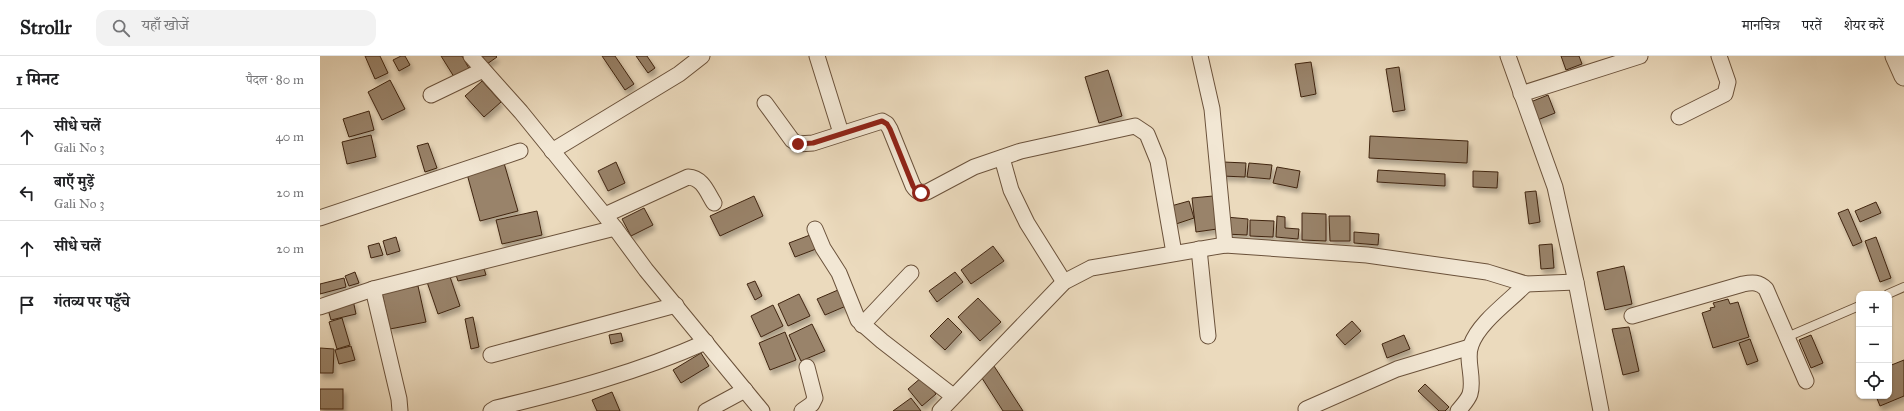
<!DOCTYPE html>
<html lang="hi">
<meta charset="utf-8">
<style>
:root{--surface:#fff;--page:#f2f2f2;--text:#202124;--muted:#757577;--line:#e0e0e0}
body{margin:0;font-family:"IM FELL Great Primer","Noto Serif Devanagari",serif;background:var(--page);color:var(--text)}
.controls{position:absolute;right:12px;bottom:12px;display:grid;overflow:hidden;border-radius:8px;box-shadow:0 1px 3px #0004}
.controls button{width:36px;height:36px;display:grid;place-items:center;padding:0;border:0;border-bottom:1px solid var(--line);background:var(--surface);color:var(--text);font:20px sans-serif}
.stop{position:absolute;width:12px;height:12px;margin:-9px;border:3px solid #8f2418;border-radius:50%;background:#fff}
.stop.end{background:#8f2418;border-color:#fff;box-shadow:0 1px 4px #0008}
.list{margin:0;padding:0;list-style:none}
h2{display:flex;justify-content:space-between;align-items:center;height:52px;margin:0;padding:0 16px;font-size:17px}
h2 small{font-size:13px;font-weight:400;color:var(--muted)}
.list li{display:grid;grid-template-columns:26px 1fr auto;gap:12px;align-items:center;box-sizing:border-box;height:56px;padding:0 16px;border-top:1px solid var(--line)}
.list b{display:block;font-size:15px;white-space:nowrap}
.list p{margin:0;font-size:13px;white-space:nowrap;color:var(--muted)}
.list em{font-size:13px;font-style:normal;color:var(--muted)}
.icon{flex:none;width:22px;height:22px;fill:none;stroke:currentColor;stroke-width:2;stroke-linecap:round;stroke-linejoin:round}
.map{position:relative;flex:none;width:1584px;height:355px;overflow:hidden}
header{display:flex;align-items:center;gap:24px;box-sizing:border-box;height:56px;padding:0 20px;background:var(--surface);border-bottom:1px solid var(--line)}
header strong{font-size:19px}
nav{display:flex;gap:22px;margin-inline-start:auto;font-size:14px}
.search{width:280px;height:36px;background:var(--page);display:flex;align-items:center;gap:10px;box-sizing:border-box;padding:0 14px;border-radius:12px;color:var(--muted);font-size:15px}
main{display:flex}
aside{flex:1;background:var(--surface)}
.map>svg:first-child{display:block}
</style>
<header>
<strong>Strollr</strong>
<div class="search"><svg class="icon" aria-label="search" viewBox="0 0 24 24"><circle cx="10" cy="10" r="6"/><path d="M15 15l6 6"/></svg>यहाँ खोजें</div>
<nav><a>मानचित्र</a><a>परतें</a><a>शेयर करें</a></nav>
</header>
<main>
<aside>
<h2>1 मिनट<small>पैदल · 80 m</small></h2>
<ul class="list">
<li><svg class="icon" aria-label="ahead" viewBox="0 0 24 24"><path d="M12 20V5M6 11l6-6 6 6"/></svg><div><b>सीधे चलें</b><p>Gali No 3</p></div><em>40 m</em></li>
<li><svg class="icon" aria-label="left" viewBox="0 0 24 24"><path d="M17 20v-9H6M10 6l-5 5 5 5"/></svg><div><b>बाएँ मुड़ें</b><p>Gali No 3</p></div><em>20 m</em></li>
<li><svg class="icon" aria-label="ahead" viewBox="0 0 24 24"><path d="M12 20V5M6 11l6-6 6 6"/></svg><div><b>सीधे चलें</b></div><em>20 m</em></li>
<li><svg class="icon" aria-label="arrive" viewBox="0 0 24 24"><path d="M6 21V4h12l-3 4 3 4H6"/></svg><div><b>गंतव्य पर पहुँचे</b></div></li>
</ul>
</aside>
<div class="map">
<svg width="1584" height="355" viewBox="0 0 1584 355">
<defs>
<filter id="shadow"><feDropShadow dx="2.5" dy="4.5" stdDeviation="2" flood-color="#0004"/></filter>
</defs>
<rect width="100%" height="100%" fill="#ebdabd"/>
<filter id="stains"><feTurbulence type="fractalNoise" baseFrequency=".005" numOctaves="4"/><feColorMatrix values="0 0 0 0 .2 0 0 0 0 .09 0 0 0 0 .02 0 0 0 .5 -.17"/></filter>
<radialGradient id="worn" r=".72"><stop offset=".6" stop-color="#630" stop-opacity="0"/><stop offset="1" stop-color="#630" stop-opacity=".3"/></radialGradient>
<!-- building -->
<g fill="#99836a" stroke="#402510" filter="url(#shadow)">
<path d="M45 0H60L68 17 55 23Z"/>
<path d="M81 0H85L90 9 79 15 73 4Z"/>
<path d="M121 0H142L151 16 136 24Z"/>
<path d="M162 0H176L177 1 167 8Z"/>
<path d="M282 0H295L314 28 305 34Z"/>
<path d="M316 0H327L335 12 328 17Z"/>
<path d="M1241 0H1259L1262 8 1246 14Z"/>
<path d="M991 6 996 38 981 41 975 8Z"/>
<path d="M1079 11 1085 54 1073 56 1066 13Z"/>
<path d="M788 14 802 60 779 67 765 21Z"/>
<path d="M70 24 85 53 62 64 48 36Z"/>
<path d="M162 25 181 46 164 61 145 40Z"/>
<path d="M1228 39 1235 57 1215 65 1208 47Z"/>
<path d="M49 55 54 74 29 81 23 63Z"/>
<path d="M51 79 56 101 27 108 22 86Z"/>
<path d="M1050 80 1148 85 1147 107 1049 102Z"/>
<path d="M108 87 117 112 105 116 97 90Z"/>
<path d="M296 106 305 127 288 135 278 115Z"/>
<path d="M903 106 926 107 925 121 902 120Z"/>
<path d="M184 107 198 155 160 165 147 118Z"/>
<path d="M929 107 952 109 950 123 927 121Z"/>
<path d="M957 111 980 115 977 132 953 127Z"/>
<path d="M1058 114 1125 118V130L1057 126Z"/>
<path d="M1153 115 1178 116 1177 132 1153 131Z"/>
<path d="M1216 135 1220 166 1209 168 1205 136Z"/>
<path d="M434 140 443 160 400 180 390 160Z"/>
<path d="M893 140 897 173 876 176 872 142Z"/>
<path d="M869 145 874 162 856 168 851 150Z"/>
<path d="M1556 146 1561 157 1540 166 1535 155Z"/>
<path d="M324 152 333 169 311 180 302 163Z"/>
<path d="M1528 153 1542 186 1533 190 1518 157Z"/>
<path d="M217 155 222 179 182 188 176 164Z"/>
<path d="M982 157 1006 158V185L982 184Z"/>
<path d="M957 160 965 161V172L979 173 978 183 956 181Z"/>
<path d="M1009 160H1030V185H1010Z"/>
<path d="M906 161 928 163 927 179 905 178Z"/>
<path d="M930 164 954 165 953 181 930 180Z"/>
<path d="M1034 176 1059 178 1058 189 1034 187Z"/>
<path d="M490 179 496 193 475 201 469 187Z"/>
<path d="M76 181 80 195 67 199 63 185Z"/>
<path d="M1556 181 1571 222 1560 226 1545 185Z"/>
<path d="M59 187 63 199 51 202 48 190Z"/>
<path d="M1232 188 1234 212 1221 213 1219 189Z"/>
<path d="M673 190 684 205 651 228 641 214Z"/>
<path d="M162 206 166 219 138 225 134 213Z"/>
<path d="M1304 210 1312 248 1285 254 1277 216Z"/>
<path d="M128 215 140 250 118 258 106 223Z"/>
<path d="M35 216 39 227 29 230 25 220Z"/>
<path d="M635 216 643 226 617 246 609 235Z"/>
<path d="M24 222 26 231 0 238V228Z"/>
<path d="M435 225 442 240 435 244 427 228Z"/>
<path d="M98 230 106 266 70 273 62 237Z"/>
<path d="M518 234 526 250 505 259 497 243Z"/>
<path d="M479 238 490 260 468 270 458 248Z"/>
<path d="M658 242 681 266 660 285 638 261Z"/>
<path d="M1408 243 1410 248 1418 246 1429 281 1393 292 1382 257 1391 254 1390 252 1395 251 1393 247Z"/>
<path d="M33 244 36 258 11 264 7 250Z"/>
<path d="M453 249 463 270 441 281 431 260Z"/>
<path d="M153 261 159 291 151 293 145 263Z"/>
<path d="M22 262 30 289 17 293 9 266Z"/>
<path d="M628 262 642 276 625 294 610 280Z"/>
<path d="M1032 265 1041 275 1025 289 1016 279Z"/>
<path d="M492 268 505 295 481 305 469 279Z"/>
<path d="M1309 271 1319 315 1303 319 1292 273Z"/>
<path d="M465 276 476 304 450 314 439 287Z"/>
<path d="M301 277 303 285 291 288 289 279Z"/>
<path d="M1084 279 1090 293 1067 302 1062 288Z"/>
<path d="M1491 279 1503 307 1491 312 1479 284Z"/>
<path d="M1430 283 1438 305 1427 309 1419 287Z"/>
<path d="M31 290 35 304 19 308 15 294Z"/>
<path d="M0 292 14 293 13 317H0Z"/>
<path d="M381 297 389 310 361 327 353 314Z"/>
<path d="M1584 304V340L1560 350 1556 340H1569V310Z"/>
<path d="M674 310 703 355H683L660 319Z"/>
<path d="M602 321 616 338 602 350 588 333Z"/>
<path d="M1105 328 1129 351 1125 355H1119L1098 335Z"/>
<rect x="0" y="333" width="23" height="20"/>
<path d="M292 336 300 355H277L272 344Z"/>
<path d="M591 342 601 355H573Z"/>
</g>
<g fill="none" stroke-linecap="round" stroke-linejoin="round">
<!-- service casing -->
<g stroke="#6b523b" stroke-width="10">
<g id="service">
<path d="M1568 238 1584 231"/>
<path d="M1467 281 1539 250"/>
</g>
</g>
<!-- minor casing -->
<g stroke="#6b523b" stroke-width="17">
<g id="minor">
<path d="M151 0 201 56 295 172 326 214 442 355"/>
<path d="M497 0 521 77"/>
<path d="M880 0 892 53 905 189"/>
<path d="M1188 0 1235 131 1256 226 1281 355"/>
<path d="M1201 38 1320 0"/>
<path d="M111 39 163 14"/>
<path d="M445 47 472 84 478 88 493 87 562 65 567 68 570 73 593 130C597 136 600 137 607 136L654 111 701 95 815 70 827 78 838 105 854 197"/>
<path d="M1359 61 1405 38 1408 26 1399 0"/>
<path d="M232 95 359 18 382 0"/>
<path d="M682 102 691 134 707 167 744 226"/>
<path d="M285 159 368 121C383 122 387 136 394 147"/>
<path d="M0 162 200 95"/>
<path d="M495 173 503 192 519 217 538 264 562 285 633 340"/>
<path d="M879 193 888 280"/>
<path d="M53 233 79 343 80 355"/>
<path d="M0 251 53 233 295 172"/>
<path d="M1312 260 1423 228C1433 226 1439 226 1446 233L1486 325"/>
<path d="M542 269 591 217"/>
<path d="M171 299 356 249"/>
<path d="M986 353 1077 313 1150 291"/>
<path d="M171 355 176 352C247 335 319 316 386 286"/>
<path d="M386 355 425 334"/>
<path d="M482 355 492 348 495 342 487 311"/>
<path d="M620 355 744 226 771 212 905 189 1047 199 1167 216 1206 228 1256 226"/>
<path d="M1138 355C1142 350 1148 344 1150 338 1155 322 1145 304 1151 289 1159 266 1190 245 1206 228"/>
</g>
</g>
<!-- tertiary casing -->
<g stroke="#6b523b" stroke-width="21">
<path id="tertiary" d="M1575 0 1584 20"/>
</g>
<!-- service -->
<use href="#service" stroke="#f2e7d4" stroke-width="8"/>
<!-- minor -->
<use href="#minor" stroke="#f2e7d4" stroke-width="15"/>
<!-- tertiary -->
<use href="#tertiary" stroke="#f2e7d4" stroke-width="19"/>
</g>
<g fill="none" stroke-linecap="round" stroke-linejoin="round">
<!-- route -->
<path stroke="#8f2418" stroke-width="5" d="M478 88 493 87 562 65 567 68 570 73 593 130 596 135 601 137"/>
</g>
<rect width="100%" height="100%" filter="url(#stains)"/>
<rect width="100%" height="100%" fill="url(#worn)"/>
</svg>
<div class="controls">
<button>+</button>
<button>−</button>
<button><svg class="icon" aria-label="locate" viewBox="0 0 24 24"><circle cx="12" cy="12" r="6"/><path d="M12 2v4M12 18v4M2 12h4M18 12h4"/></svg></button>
</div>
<div class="stop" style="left:601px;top:137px"></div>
<div class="stop end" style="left:478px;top:88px"></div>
</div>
</main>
